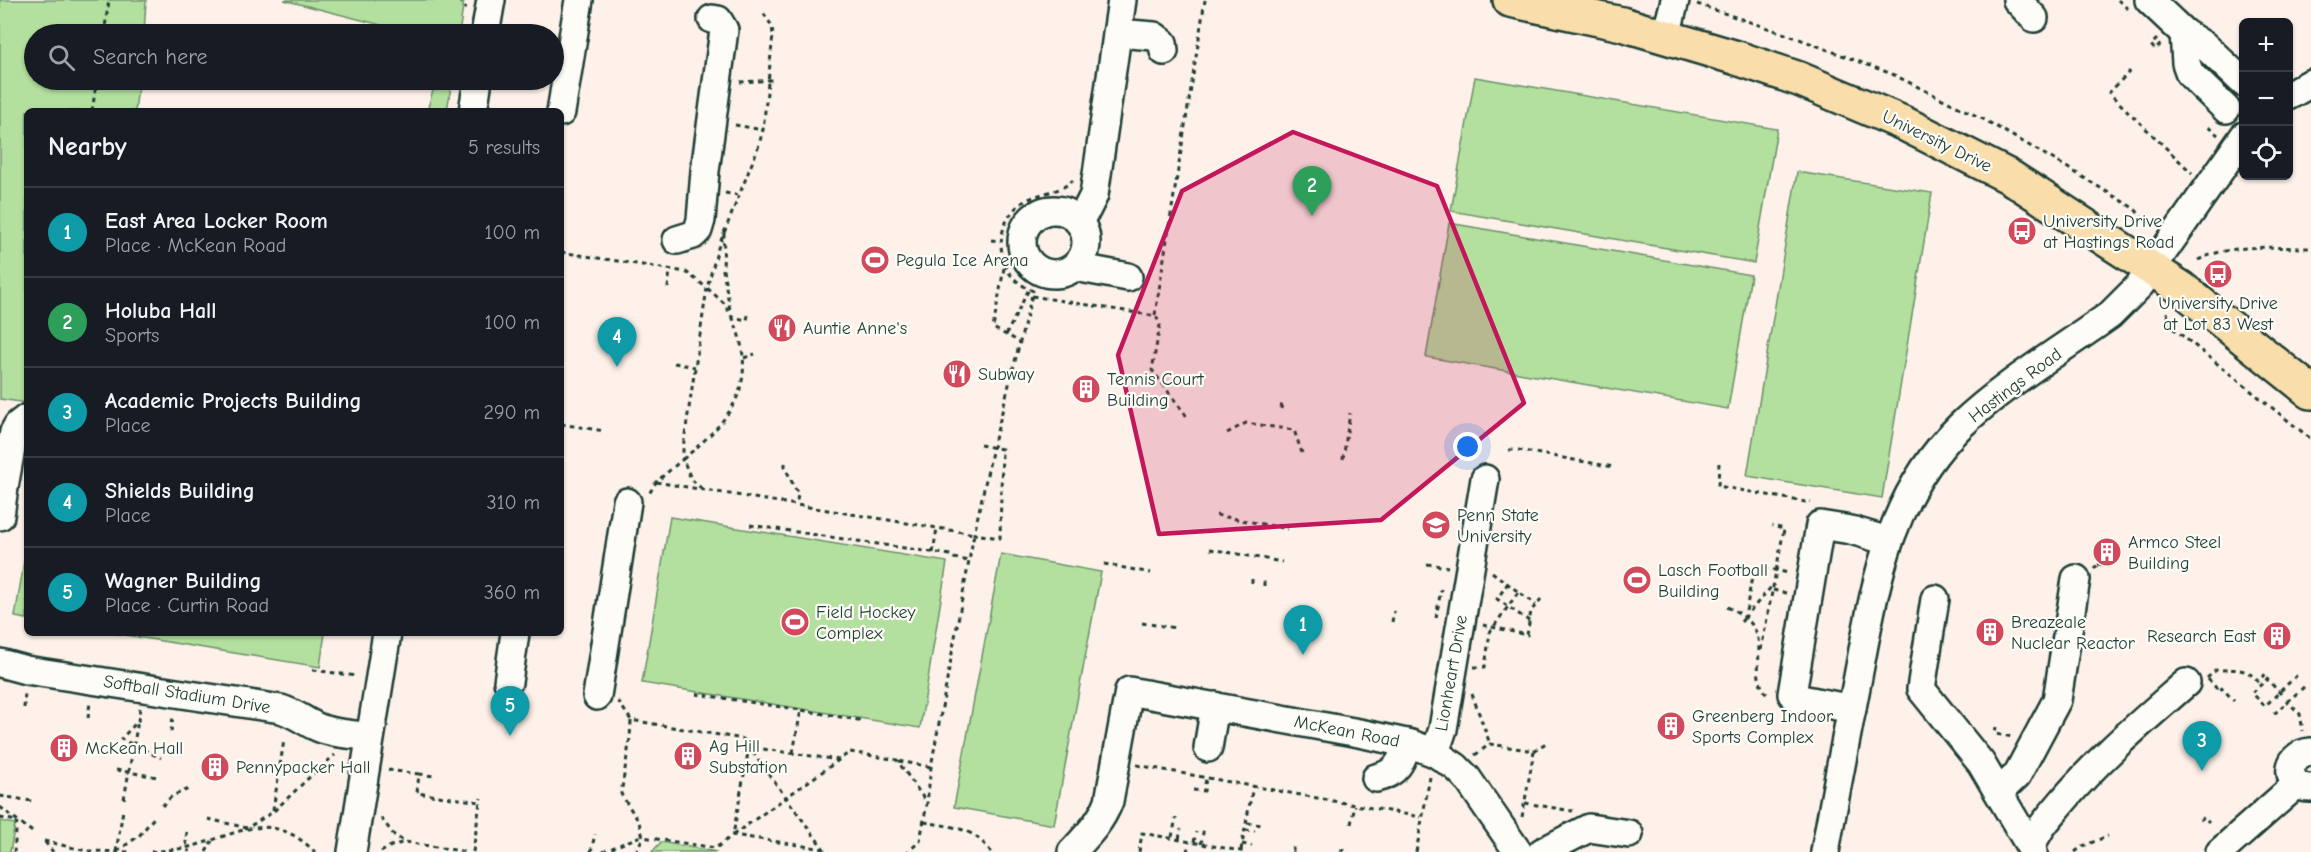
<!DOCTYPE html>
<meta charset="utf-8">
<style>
:root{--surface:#171b24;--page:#242831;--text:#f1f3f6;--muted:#9ea1a6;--line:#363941;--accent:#d1495b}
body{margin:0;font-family:"Comic Neue",sans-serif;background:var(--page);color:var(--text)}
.controls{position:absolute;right:18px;top:18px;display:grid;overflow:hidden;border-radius:9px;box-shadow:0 2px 4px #0004}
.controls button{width:54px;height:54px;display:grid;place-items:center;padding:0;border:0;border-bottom:2px solid var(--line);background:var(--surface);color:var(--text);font:30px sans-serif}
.you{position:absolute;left:1468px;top:447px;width:21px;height:21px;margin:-15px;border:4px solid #fff;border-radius:50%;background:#1a73e8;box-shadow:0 0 0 9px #1a73e833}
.badge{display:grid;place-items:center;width:39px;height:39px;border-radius:50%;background:var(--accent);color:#fff;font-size:20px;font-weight:700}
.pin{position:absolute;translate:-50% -50px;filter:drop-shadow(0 2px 3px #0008)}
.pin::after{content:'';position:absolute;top:32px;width:21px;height:18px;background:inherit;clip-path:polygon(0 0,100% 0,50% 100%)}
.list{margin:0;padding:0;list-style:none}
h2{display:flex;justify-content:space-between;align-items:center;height:78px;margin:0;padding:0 24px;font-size:26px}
h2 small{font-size:20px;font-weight:400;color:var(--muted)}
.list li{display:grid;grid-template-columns:39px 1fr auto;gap:18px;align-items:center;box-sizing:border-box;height:90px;padding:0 24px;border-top:2px solid var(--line)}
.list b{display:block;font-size:22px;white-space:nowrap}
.list p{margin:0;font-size:20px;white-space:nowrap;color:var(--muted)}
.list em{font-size:20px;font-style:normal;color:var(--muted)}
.icon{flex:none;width:33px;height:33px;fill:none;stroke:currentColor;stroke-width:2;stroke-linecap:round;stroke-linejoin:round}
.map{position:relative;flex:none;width:2311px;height:852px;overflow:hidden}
.search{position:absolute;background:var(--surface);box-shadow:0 2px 4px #0004;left:24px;top:24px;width:540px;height:66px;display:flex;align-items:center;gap:15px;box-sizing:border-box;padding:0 21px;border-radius:33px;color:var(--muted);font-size:22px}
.panel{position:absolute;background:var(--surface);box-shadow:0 2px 4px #0004;left:24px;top:108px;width:540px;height:528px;border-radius:9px}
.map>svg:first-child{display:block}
</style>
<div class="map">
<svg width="2311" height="852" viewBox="0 0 2311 852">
<rect width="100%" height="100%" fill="#fdf1e9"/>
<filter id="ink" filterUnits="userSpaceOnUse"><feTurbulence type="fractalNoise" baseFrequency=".0167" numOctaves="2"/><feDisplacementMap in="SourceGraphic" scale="12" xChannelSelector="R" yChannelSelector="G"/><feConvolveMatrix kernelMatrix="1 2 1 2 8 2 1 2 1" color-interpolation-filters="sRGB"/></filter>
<g filter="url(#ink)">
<!-- green -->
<g fill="#b3e09e" stroke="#698e69" stroke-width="1.5">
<path d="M0 0H146L144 34H34V80H139L135 111H27V403L0 399Z"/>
<path d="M284 0H464L459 34H388L389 27Z"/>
<path d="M1475 77 1777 129 1754 263 1451 211Z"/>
<path d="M436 80H452L447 111H427Z"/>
<path d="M1797 172 1932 193 1882 498 1747 476Z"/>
<path d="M1449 223 1751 275 1728 409 1426 357Z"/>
<path d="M670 517 947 562 920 728 642 683Z"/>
<path d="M27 543V619L15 617Z"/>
<path d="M1001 554 1101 572 1054 825 954 807Z"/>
<path d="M113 633H325L320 667Z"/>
<path d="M0 821 15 824 10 852H0Z"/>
<path d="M661 842 717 852H652Z"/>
</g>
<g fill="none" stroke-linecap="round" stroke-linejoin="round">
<!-- minor casing -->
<g stroke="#1f3d34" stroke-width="32">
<g id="minor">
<path d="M2017 0 2034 18"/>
<path d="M2149 0 2184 33 2205 46 2244 83"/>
<path d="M1117 33 1154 36 1163 43 1164 51"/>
<path d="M2184 33 2186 63 2190 74 2226 109"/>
<path d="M485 34 491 0"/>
<path d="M1666 36 1675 0"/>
<path d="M2288 96 2311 83"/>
<path d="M473 111 478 80"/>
<path d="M561 112 579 0"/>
<circle cx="1054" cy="242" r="32"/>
<path d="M1078 220 1087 209 1094 195 1122 0"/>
<path d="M677 240 693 235 698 230 701 220 705 171 724 30 718 20 712 19"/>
<path d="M1075 267 1128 277"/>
<path d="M0 486 4 487 0 516"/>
<path d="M4 487 14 432 18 425 27 418"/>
<path d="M1935 599 1921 689 1981 763 2031 848"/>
<path d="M0 663 26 670 281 709C294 713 303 720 315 726 331 734 352 734 370 737"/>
<path d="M508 682 515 633"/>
<path d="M597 696 627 502"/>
<path d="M1852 709 1796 698 1792 694 1820 525 1851 530 1888 541"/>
<path d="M1208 748 1215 706"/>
<path d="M2311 752C2283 754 2285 789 2311 788"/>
<path d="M1435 753 1443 729 1485 479"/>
<path d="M1376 778C1396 774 1402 762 1407 743"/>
<path d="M1999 792 2017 775 2057 700 2076 579"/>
<path d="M352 852 387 633"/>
<path d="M1072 852C1087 836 1101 822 1109 801L1129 691 1359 733 1411 744 1435 753 1456 767 1467 778 1518 852"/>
<path d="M1542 852 1589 828 1629 834"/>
<path d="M1825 852C1835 795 1846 739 1857 682 1875 587 1887 498 1960 426 2004 384 2061 350 2110 315L2140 285 2244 136"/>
<path d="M2033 852 2031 848C2037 829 2050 817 2062 802 2099 758 2143 721 2186 683"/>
<path d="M2220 852 2297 784"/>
</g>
</g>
<!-- major casing -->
<g stroke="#1f3d34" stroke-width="38">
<path id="major" d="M1510 0 1622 24 1737 58 1799 79 1903 123 2010 177 2181 288 2311 392"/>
</g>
<!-- path -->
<g stroke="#1f3d34" stroke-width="3" stroke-dasharray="4.5 4.5" stroke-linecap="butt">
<path d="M459 0 466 9"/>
<path d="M2118 0 2128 9"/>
<path d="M1697 4 1794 37 1892 74 1983 119 2063 165 2135 209 2146 223"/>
<path d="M104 34 109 0"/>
<path d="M2157 39 2151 45 2155 50 2163 42"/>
<path d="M2130 71 2109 93 2192 173"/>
<path d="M740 82 773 80"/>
<path d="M92 111 97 80"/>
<path d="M735 125 763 130"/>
<path d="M2208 127 2218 135"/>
<path d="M725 193 738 195"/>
<path d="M724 233 723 270 730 310"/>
<path d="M991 240 1001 241"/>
<path d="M561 252 686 272 707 288 683 448V459L656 482 649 494"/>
<path d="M2198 260C2233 243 2273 248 2311 248"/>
<path d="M1004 268 993 328 1020 342"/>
<path d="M668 288 670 270"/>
<path d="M1032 296 1156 316 1160 325 1152 370 1188 418"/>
<path d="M2167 312 2169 325 2311 439"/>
<path d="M748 315 747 320 732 317 723 302 707 288 718 248 758 148 763 130 773 35 772 26 762 11"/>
<path d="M1155 315 1205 0"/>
<path d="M1006 335 1029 289"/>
<path d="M744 358 755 354"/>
<path d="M674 363 695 367"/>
<path d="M1281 409 1282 402"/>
<path d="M561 424 605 431"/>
<path d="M1227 433 1246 423 1294 430 1302 453"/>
<path d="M980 445 1002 449 1000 538 974 534 993 447 1033 291C1016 283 1005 273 1002 254 998 231 1009 207 1031 198 1047 191 1061 192 1073 180"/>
<path d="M1509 450H1518L1614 467"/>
<path d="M1343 459 1350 413"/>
<path d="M785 463V467L798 495 796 505"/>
<path d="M1719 463 1718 486 1811 503"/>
<path d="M656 482 974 534 931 767 927 803"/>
<path d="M702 489 691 479 683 459C734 417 760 383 732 316"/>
<path d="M1216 515 1288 529"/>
<path d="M750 525 951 555 954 558 968 561"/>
<path d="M1210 549 1282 562"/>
<path d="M933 553 937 528"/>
<path d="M1104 564 1151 573"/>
<path d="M1427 564 1448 567"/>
<path d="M2098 564 2110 565"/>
<path d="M1764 568 1789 573"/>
<path d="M2094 569 2098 564 2100 553"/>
<path d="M1753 571 1745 617 1772 586"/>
<path d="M1492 572 1536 605"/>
<path d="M1252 583V579"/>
<path d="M1508 583 1497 599 1529 621"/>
<path d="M1264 586V581"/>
<path d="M1773 590 1786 593"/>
<path d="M1727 607C1784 631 1741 670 1769 696"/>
<path d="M1436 618 1441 589"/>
<path d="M1392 622 1394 611"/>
<path d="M1741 622 1745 617"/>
<path d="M1142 623 1176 628"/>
<path d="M1483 625 1527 635 1531 611 1541 599"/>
<path d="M1761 650 1784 529 1772 526"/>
<path d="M1474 667H1485L1490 632 1519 591"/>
<path d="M313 670 357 676"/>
<path d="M2207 678 2216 670C2235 670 2244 666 2258 681L2264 675 2267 679"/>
<path d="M2208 679 2219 691 2222 688 2234 701"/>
<path d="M696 694 801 710"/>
<path d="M1472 694 1490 744"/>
<path d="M2281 694C2276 689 2272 684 2267 679L2252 693 2265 706 2297 675"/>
<path d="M2286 700 2300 714 2303 731"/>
<path d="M618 701 631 720 743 739 826 852"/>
<path d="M24 708 25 692"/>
<path d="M140 708 138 721 121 739 161 758"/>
<path d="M2274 714 2306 685"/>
<path d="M88 718 90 702"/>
<path d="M631 721 630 738 621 794 639 822 643 837 716 848 733 835 824 849"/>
<path d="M1996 727 1995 734 2014 737"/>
<path d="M171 732 173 716"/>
<path d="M793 753 801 710 864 721"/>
<path d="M1475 755 1490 744 1534 751 1546 743"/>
<path d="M839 760 749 747 733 835 850 752 897 760 927 803 920 841 908 852"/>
<path d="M899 761 931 767"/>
<path d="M1137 765 1421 817"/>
<path d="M116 770 158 777"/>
<path d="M388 770 419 774 417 793 480 802 481 798"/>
<path d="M419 774 434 776"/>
<path d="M1193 790 1204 791 1206 778"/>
<path d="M0 796 32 801"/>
<path d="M124 799 138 721"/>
<path d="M1525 803 1573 811"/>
<path d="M162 806 172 796 191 788"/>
<path d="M0 807 35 834"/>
<path d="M273 810 284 740"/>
<path d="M1522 817 1534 751"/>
<path d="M0 818 17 821 14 852"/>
<path d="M381 818 394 835 403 841"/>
<path d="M208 819 247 828 273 812 317 770 335 755"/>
<path d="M2200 820 2204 817 2209 822"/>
<path d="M924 822C953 827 973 827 991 852"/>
<path d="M1247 823 1263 825"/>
<path d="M1351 824 1355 805"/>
<path d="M1245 830 1255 831"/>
<path d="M187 832 186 842 189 852"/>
<path d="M1172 837 1176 818"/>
<path d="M1179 839 1181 829"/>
<path d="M44 841 87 851 131 852"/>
<path d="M45 842 53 852"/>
<path d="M1194 842 1196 832"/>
<path d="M1201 844 1204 827"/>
<path d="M1242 844 1252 846"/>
<path d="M1241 850 1253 786"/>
<path d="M1340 850 1346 851"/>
<path d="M117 851 139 836 156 815"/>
<path d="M116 852 123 810"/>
<path d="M151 852C164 850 177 850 189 847 238 835 269 807 315 852"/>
<path d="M206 852 212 841"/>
<path d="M381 852 391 846 405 842 467 852"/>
<path d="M473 852 480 802"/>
<path d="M591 852 595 834"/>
<path d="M603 852 643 835"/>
<path d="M636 852 643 837"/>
<path d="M1139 852 1142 833 1246 852"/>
<path d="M1187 852 1189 842"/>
<path d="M1293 852V845"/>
<path d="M1416 852 1430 777"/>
<path d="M2075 852 2083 846 2108 836"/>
</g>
<!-- minor -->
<use href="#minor" stroke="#fdfcf7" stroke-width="27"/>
<!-- major -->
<use href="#major" stroke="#f9deab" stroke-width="33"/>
</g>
</g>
<!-- marked area -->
<path fill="#c2185b" fill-opacity="0.2" stroke="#c2185b" stroke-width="4.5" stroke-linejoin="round" d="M1293 132 1437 186 1524 403 1381 520 1159 534 1118 355 1182 191Z"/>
<!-- icons -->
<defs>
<g id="bus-disc" transform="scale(1.5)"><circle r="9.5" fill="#d1495b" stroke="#fdfcf7"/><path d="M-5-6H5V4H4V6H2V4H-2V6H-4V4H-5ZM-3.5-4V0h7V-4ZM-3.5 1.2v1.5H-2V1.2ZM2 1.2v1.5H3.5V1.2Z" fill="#fff"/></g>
<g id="stadium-disc" transform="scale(1.5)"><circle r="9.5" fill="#d1495b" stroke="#fdfcf7"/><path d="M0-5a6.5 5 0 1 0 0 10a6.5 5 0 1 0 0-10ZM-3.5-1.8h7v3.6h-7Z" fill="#fff"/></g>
<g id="restaurant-disc" transform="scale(1.5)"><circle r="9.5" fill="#d1495b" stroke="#fdfcf7"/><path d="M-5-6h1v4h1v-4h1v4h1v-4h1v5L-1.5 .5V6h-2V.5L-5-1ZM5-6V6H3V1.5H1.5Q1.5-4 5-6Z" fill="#fff"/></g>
<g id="building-disc" transform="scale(1.5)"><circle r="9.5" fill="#d1495b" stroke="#fdfcf7"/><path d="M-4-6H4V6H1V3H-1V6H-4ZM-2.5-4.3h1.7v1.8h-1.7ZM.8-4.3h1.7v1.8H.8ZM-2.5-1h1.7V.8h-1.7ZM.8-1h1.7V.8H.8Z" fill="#fff"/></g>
<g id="university-disc" transform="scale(1.5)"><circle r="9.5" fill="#d1495b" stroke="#fdfcf7"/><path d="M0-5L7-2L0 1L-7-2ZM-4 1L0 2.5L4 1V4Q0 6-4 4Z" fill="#fff"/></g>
</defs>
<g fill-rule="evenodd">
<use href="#bus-disc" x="2022" y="231"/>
<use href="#stadium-disc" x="875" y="260"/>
<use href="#bus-disc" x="2218" y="274"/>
<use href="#restaurant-disc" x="782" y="328"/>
<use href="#restaurant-disc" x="957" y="374"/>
<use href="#building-disc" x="1086" y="389"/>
<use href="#university-disc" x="1436" y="525"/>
<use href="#building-disc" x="2107" y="552"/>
<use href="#stadium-disc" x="1637" y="580"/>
<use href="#stadium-disc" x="795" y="622"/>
<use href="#building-disc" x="1990" y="632"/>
<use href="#building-disc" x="2277" y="636"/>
<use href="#building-disc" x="1671" y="726"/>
<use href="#building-disc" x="64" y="748"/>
<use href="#building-disc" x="688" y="756"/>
<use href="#building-disc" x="215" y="767"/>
</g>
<g text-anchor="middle" stroke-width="4.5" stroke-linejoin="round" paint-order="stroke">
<!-- street labels -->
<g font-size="18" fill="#1f3d34" stroke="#fdfcf7">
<text transform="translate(1937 141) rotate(26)" y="6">University Drive</text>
<text transform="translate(2015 385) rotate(-37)" y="6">Hastings Road</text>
<text transform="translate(1451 673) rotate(-80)" y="6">Lionheart Drive</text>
<text transform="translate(187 694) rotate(9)" y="6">Softball Stadium Drive</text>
<text transform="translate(1347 731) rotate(11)" y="6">McKean Road</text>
</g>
<!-- poi labels -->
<g font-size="18" fill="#1f3d34" stroke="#fdfcf7" text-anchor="start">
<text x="2043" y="227">University Drive<tspan x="2043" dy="21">at Hastings Road</tspan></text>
<text x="896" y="266">Pegula Ice Arena</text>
<text x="2218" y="309" text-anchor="middle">University Drive<tspan x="2218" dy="21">at Lot 83 West</tspan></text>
<text x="803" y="334">Auntie Anne's</text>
<text x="978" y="380">Subway</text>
<text x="1107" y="385">Tennis Court<tspan x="1107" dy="21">Building</tspan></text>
<text x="1457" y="521">Penn State<tspan x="1457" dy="21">University</tspan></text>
<text x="2128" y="548">Armco Steel<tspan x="2128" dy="21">Building</tspan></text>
<text x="1658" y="576">Lasch Football<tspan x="1658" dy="21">Building</tspan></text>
<text x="816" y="618">Field Hockey<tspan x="816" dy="21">Complex</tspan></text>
<text x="2011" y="628">Breazeale<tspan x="2011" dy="21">Nuclear Reactor</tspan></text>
<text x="2256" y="642" text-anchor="end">Research East</text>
<text x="1692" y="722">Greenberg Indoor<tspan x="1692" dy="21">Sports Complex</tspan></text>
<text x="709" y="752">Ag Hill<tspan x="709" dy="21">Substation</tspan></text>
<text x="85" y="754">McKean Hall</text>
<text x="236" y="773">Pennypacker Hall</text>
</g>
</g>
</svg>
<div class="controls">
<button>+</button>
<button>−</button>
<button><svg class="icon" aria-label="locate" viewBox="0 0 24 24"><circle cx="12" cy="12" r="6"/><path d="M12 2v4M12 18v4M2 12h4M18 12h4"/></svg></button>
</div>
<div class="you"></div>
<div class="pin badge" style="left:1303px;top:655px;background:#0f9aa8">1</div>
<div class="pin badge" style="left:1312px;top:216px;background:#2e9e5b">2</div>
<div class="pin badge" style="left:2202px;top:771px;background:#0f9aa8">3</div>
<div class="pin badge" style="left:617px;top:367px;background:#0f9aa8">4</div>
<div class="pin badge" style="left:510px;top:736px;background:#0f9aa8">5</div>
<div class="search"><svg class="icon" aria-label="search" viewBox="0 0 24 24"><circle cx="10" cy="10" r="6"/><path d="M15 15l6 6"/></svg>Search here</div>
<section class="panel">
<h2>Nearby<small>5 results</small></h2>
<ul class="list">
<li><span class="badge" style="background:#0f9aa8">1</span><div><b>East Area Locker Room</b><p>Place · McKean Road</p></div><em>100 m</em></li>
<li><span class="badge" style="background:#2e9e5b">2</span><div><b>Holuba Hall</b><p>Sports</p></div><em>100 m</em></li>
<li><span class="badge" style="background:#0f9aa8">3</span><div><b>Academic Projects Building</b><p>Place</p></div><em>290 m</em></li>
<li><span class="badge" style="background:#0f9aa8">4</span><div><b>Shields Building</b><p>Place</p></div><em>310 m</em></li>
<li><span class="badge" style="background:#0f9aa8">5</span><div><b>Wagner Building</b><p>Place · Curtin Road</p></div><em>360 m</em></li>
</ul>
</section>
</div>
